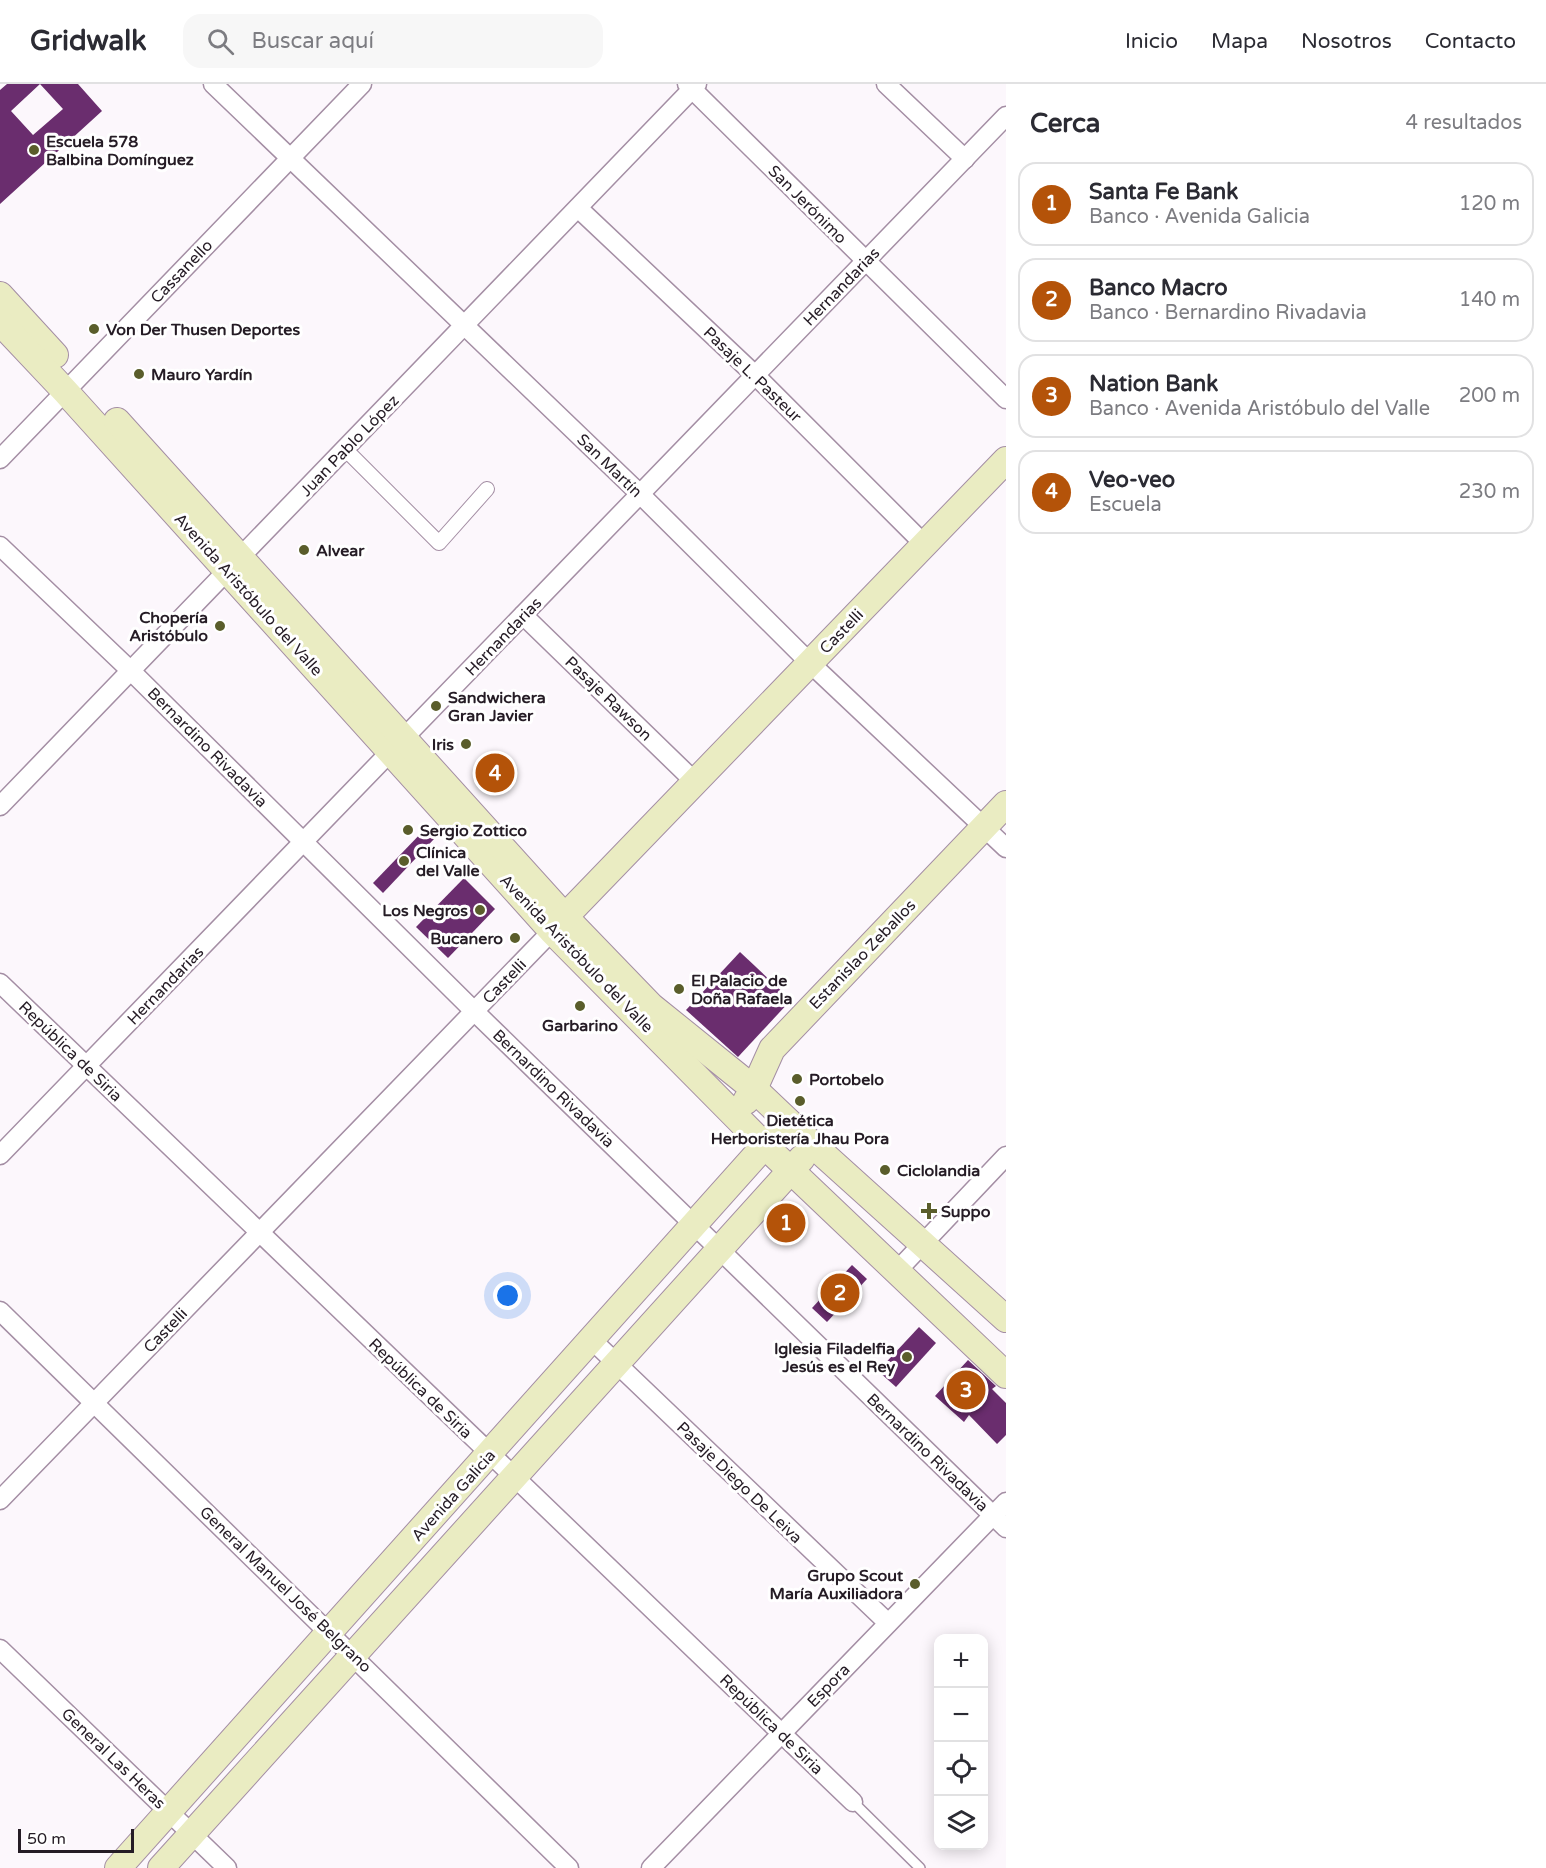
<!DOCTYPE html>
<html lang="es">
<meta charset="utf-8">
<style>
:root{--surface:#fff;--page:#f7f7f7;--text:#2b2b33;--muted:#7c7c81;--line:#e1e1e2;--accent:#b45309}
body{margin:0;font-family:"Varela Round",sans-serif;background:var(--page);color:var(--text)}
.controls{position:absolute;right:18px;bottom:18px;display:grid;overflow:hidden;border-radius:12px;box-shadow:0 3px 15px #0003}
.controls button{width:54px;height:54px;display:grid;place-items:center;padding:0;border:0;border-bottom:2px solid var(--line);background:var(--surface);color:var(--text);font:30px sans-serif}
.scale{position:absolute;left:18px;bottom:15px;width:116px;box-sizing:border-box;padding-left:6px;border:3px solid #251c25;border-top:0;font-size:16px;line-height:21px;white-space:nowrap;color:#251c25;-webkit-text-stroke:4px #fff;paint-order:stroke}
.you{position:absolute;left:508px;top:1212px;width:21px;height:21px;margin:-15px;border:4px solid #fff;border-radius:50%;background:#1a73e8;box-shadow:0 0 0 9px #1a73e833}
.badge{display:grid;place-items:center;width:39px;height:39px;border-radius:50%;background:var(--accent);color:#fff;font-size:20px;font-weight:700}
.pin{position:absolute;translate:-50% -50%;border:3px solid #fff;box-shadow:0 2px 6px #0006}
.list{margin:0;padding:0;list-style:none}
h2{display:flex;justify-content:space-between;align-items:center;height:78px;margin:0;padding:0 24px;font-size:26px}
h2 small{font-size:20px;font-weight:400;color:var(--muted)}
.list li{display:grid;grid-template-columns:39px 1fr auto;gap:18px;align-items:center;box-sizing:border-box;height:84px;margin:0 12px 12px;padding:0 12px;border:2px solid var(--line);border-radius:18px}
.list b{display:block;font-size:22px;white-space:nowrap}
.list p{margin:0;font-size:20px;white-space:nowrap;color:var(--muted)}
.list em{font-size:20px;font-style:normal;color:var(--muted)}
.icon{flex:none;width:33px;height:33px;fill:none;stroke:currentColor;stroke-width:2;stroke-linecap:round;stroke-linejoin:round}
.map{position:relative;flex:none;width:1006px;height:1784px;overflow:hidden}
header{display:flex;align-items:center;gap:36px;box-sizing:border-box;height:84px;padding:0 30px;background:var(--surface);border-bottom:2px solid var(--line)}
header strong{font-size:28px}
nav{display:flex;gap:33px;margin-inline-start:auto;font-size:21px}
.search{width:420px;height:54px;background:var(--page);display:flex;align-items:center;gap:15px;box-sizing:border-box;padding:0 21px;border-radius:18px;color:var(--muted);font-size:22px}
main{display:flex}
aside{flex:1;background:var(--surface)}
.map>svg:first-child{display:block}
</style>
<header>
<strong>Gridwalk</strong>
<div class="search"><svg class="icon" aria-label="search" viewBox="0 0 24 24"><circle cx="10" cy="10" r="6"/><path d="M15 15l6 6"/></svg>Buscar aquí</div>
<nav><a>Inicio</a><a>Mapa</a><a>Nosotros</a><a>Contacto</a></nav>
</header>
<main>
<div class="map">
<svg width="1006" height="1784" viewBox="0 0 1006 1784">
<rect width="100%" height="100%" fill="#fcf7fc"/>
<!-- building -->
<g fill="#6a2d6e" fill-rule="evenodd">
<path d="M7 0H78L102 27 0 120V6ZM40 0 63 25 33 51 11 27Z"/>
<path d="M425 745 434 755 383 809 373 799Z"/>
<path d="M464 794 495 825 448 874 416 843Z"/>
<path d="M740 868 791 916 738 973 686 926Z"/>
<path d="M782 1122 803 1139 788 1156 768 1139Z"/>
<path d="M852 1181 867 1195 827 1238 812 1224Z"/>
<path d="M919 1243 936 1259 896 1303 878 1287Z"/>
<path d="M968 1276 996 1302 992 1305 1006 1319V1351L997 1360 969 1331 964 1338 935 1312Z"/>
</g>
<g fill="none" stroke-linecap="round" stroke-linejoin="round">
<!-- service casing -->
<g stroke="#a48ea4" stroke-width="12">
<path id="service" d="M853 1718 920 1784"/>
</g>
<!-- pedestrian casing -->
<g stroke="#a48ea4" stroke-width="16">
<path id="pedestrian" d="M345 365 439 459 487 405"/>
</g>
<!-- minor casing -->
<g stroke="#a48ea4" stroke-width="21">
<g id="minor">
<path d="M213 0 640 410 810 579 1006 764"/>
<path d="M687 0 1006 315"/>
<path d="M886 0 965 75"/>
<path d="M578 124 755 291 924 460"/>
<path d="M0 375 362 0"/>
<path d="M0 462 131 587 474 927 1006 1444"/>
<path d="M523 531 695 698"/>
<path d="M0 722 697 0"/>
<path d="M0 899 853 1718"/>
<path d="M0 1071 1006 32"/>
<path d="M896 1188 1006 1072"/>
<path d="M0 1227 569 1784"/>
<path d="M592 1256 888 1539"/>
<path d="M0 1416 552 847"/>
<path d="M0 1565 227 1784"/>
<path d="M651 1784 1006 1418"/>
</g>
</g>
<!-- secondary casing -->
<g stroke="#a48ea4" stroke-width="28">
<g id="secondary">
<path d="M0 211 55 271"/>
<path d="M0 238 65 307 552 847 765 1062 1006 1291"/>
<path d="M117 337 565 833 651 922 754 1005 813 1061 1006 1235"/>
<path d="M554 844 1006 376"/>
<path d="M746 1017 754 1005 772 965 1006 720"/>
<path d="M118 1784 775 1050"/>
<path d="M161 1784 802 1074"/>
</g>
</g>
<!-- service -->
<use href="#service" stroke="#fff" stroke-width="9"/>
<!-- pedestrian -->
<use href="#pedestrian" stroke="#fff" stroke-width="14"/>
<!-- minor -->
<use href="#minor" stroke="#fff" stroke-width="18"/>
<!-- secondary -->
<use href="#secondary" stroke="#eaecc2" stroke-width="26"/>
</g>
<!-- markers -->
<g fill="#5a5d2b" stroke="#fff" stroke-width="2">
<circle cx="34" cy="66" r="6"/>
<circle cx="94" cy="245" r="6"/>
<circle cx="139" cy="290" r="6"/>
<circle cx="304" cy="466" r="6"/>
<circle cx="220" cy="542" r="6"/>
<circle cx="436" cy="622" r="6"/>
<circle cx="466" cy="660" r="6"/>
<circle cx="408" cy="746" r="6"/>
<circle cx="404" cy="777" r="6"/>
<circle cx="480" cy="826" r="6"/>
<circle cx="515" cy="854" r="6"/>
<circle cx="679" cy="905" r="6"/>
<circle cx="580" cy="922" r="6"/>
<circle cx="797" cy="995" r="6"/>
<circle cx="800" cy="1017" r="6"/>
<circle cx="885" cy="1086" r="6"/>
<path d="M926 1118h6v6h6v6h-6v6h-6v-6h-6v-6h6z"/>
<circle cx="907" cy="1273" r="6"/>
<circle cx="915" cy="1500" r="6"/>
</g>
<g text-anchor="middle" stroke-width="6" stroke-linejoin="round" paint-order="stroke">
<!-- poi labels -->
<g font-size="16" font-weight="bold" fill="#251c25" stroke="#fff" text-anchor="start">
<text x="46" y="63">Escuela 578<tspan x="46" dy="18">Balbina Domínguez</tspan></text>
<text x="106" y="251">Von Der Thusen Deportes</text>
<text x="151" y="296">Mauro Yardín</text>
<text x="316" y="472">Alvear</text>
<text x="208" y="539" text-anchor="end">Chopería<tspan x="208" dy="18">Aristóbulo</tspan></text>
<text x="448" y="619">Sandwichera<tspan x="448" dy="18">Gran Javier</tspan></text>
<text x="454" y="666" text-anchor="end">Iris</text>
<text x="420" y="752">Sergio Zottico</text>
<text x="416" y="774">Clínica<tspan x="416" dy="18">del Valle</tspan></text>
<text x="468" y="832" text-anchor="end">Los Negros</text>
<text x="503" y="860" text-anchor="end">Bucanero</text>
<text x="691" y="902">El Palacio de<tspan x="691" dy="18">Doña Rafaela</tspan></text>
<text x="580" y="947" text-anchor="middle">Garbarino</text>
<text x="809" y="1001">Portobelo</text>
<text x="800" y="1042" text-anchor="middle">Dietética<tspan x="800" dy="18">Herboristería Jhau Pora</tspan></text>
<text x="897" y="1092">Ciclolandia</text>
<text x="941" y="1133">Suppo</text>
<text x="895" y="1270" text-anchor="end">Iglesia Filadelfia<tspan x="895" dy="18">Jesús es el Rey</tspan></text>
<text x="903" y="1497" text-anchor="end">Grupo Scout<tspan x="903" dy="18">María Auxiliadora</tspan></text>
</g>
<!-- street labels -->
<g font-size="16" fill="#251c25" stroke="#fff">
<text transform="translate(808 120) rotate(45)" y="6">San Jerónimo</text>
<text transform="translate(181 187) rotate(-46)" y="6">Cassanello</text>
<text transform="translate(841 202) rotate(-46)" y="6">Hernandarias</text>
<text transform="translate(753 290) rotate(44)" y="6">Pasaje L. Pasteur</text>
<text transform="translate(349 361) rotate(-46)" y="6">Juan Pablo López</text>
<text transform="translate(610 381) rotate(44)" y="6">San Martín</text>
<text transform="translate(249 510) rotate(48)" y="6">Avenida Aristóbulo del Valle</text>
<text transform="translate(841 547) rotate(-46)" y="6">Castelli</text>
<text transform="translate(503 552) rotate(-46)" y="6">Hernandarias</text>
<text transform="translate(609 614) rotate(44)" y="6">Pasaje Rawson</text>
<text transform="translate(208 663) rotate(45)" y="6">Bernardino Rivadavia</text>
<text transform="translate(577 869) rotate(46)" y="6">Avenida Aristóbulo del Valle</text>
<text transform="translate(862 870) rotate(-46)" y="6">Estanislao Zeballos</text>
<text transform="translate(504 897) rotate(-46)" y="6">Castelli</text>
<text transform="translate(165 901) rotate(-46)" y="6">Hernandarias</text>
<text transform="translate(71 967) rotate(44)" y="6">República de Siria</text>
<text transform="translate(554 1004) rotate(44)" y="6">Bernardino Rivadavia</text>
<text transform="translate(165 1246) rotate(-46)" y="6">Castelli</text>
<text transform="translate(421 1304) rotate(44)" y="6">República de Siria</text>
<text transform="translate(928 1368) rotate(44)" y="6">Bernardino Rivadavia</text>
<text transform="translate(740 1398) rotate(44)" y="6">Pasaje Diego De Leiva</text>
<text transform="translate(453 1411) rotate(-48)" y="6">Avenida Galicia</text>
<text transform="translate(286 1505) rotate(44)" y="6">General Manuel José Belgrano</text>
<text transform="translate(828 1601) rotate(-46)" y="6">Espora</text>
<text transform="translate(772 1640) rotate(44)" y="6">República de Siria</text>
<text transform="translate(114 1674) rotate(44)" y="6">General Las Heras</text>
</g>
</g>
</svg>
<div class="controls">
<button>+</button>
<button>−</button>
<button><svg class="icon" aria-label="locate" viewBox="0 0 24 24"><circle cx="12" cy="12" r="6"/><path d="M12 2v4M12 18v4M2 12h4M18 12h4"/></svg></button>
<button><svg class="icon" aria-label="layers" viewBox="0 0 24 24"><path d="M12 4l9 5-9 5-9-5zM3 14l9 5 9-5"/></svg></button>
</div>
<div class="scale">50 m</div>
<div class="you"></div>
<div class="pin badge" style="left:786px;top:1139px">1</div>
<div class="pin badge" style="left:840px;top:1209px">2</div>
<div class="pin badge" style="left:966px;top:1306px">3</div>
<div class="pin badge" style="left:495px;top:689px">4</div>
</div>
<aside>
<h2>Cerca<small>4 resultados</small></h2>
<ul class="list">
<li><span class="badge">1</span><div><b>Santa Fe Bank</b><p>Banco · Avenida Galicia</p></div><em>120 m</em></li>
<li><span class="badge">2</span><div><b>Banco Macro</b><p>Banco · Bernardino Rivadavia</p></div><em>140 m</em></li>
<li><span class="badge">3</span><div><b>Nation Bank</b><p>Banco · Avenida Aristóbulo del Valle</p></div><em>200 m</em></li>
<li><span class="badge">4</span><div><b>Veo-veo</b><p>Escuela</p></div><em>230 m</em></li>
</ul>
</aside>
</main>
